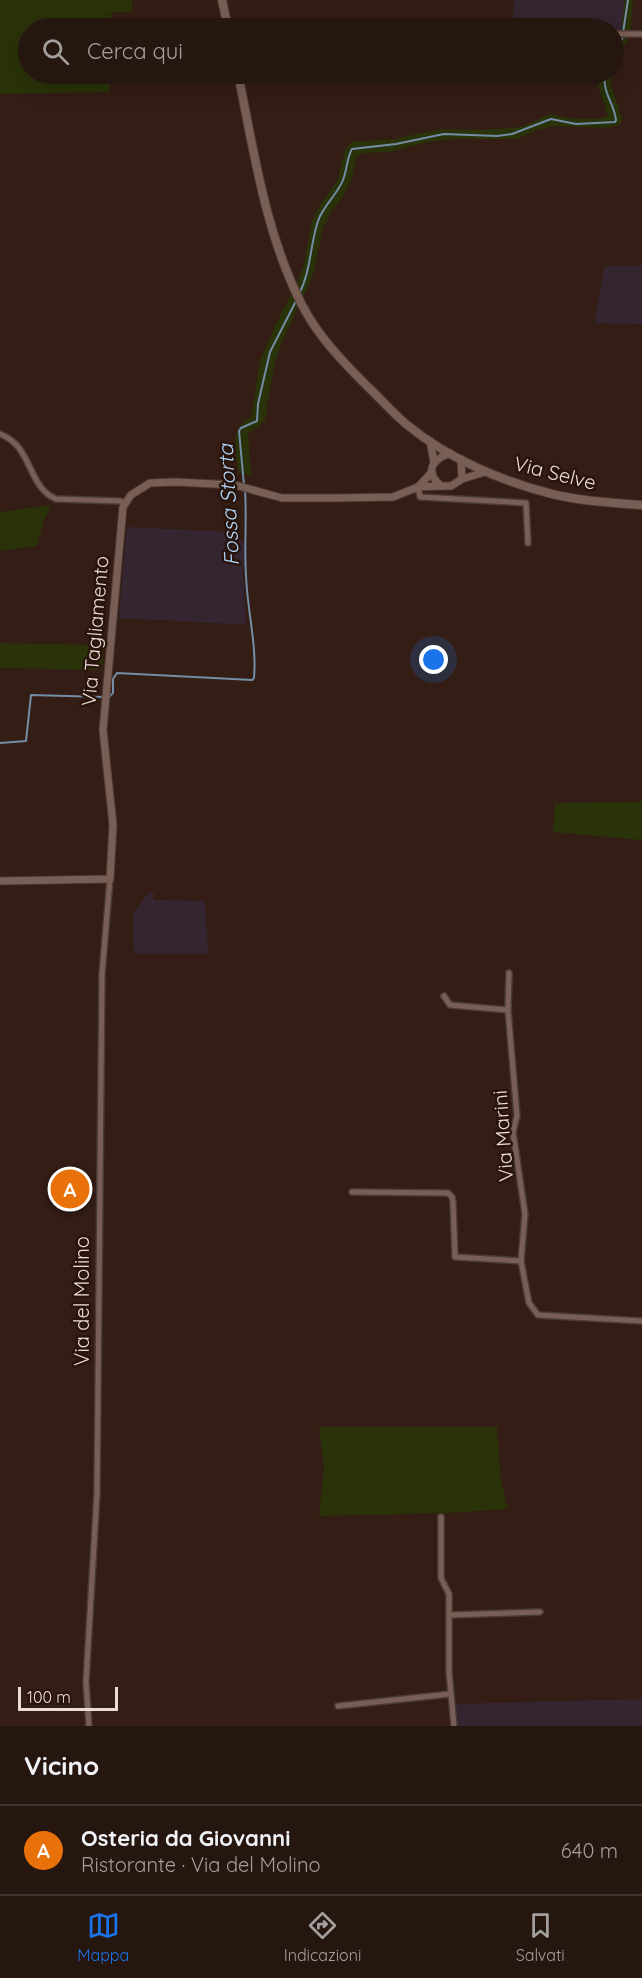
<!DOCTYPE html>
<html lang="it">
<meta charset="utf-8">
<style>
:root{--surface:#261610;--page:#32231e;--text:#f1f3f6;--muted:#a49f9f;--line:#423530;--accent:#1a73e8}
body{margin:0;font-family:Quicksand,sans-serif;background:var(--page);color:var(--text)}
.scale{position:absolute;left:18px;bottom:15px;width:100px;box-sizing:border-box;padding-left:6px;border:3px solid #ecdcd6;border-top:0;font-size:16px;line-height:21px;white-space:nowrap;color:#ecdcd6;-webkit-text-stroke:4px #29140c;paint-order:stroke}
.you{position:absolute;left:434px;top:660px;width:21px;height:21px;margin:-15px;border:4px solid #fff;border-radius:50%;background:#1a73e8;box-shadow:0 0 0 9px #1a73e833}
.badge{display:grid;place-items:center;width:39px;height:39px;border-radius:50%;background:var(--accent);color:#fff;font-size:20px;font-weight:700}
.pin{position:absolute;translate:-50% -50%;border:3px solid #fff;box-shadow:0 2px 6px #0006}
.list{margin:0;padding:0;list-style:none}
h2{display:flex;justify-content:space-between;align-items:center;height:78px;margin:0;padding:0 24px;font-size:26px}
h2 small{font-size:20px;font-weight:400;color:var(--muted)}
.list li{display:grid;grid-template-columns:39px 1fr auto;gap:18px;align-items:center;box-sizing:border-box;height:90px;padding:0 24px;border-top:2px solid var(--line)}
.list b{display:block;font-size:22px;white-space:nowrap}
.list p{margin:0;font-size:20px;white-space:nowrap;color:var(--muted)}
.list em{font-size:20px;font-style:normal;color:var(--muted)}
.icon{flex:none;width:33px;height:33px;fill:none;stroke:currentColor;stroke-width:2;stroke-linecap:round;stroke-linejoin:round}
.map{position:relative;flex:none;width:642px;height:1726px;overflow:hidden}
.search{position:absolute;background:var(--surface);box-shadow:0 6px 24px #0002;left:18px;right:18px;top:18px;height:66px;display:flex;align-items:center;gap:15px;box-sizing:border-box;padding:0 21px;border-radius:33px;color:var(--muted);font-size:22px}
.sheet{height:168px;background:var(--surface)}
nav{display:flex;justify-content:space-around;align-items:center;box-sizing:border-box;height:84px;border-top:2px solid var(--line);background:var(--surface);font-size:16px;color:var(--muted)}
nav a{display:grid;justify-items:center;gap:3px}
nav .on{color:var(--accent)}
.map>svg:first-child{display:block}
</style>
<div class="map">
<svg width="642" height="1726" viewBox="0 0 642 1726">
<rect width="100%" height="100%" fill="#331d15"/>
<!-- industrial -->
<g fill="#342531">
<path d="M514 0H625L619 49 614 48V28H513Z"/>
<path d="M605 266H642V324L594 323Z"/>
<path d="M127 527 233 532 247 546 243 568 246 623 232 624 119 618Z"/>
<path d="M148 893H154L153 900 205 901 208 954H134L133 914Z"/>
<path d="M642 1699V1726H457L455 1704Z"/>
</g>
<!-- green -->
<g fill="#293209">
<path d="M0 0H132V12H111V28H28V74H110V92L0 94Z"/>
<path d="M625 0H633L630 35 614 66V48H619Z"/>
<path d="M597 74H612L611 84 622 119 620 125 605 128 555 126 538 130 517 139H457L427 142 390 152 363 153 357 157 351 180 343 196 330 213 323 229 313 275 283 340 274 365 265 420 248 434 251 476 239 473C235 451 228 429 251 417L260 360 278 320 297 282 304 263 312 220 319 207 337 181 345 150 351 142 394 139 441 129 480 130 521 127 551 114 568 118 593 119 608 116 596 80Z"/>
<path d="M51 505 43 523 37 546 0 551V512Z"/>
<path d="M0 643 104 645 102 670 0 668Z"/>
<path d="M642 802V840L553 832 555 803Z"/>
<path d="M319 1427H497L501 1481 508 1509 448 1513 319 1516 324 1467Z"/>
</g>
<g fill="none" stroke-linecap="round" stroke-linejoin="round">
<!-- stream -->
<g stroke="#748da6" stroke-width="2">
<path d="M614 51 622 39 628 0"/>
<path d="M299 294C311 271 310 245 318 221 323 206 337 195 343 180 347 170 347 157 352 149L396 144 444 134 497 136 512 134 551 119 576 124 615 122 616 120C614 103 602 92 605 74"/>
<path d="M244 485 239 431 241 428 257 421 258 404 270 352 297 299"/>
<path d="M109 697 113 693V679L117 673 252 680 254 678C257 644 247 610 246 575 244 547 247 519 245 490"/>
<path d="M0 743 26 741 31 695 103 697"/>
</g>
<!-- minor casing -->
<g stroke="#4c3a35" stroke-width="8">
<g id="minor">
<path d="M614 34H642"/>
<path d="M111 80 114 74"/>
<path d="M0 434C33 446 27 487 56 499L120 501 125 504"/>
<path d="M418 487 420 497 526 503 528 543"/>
<path d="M509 973 508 1010 517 1116 513 1132 525 1214 521 1261 529 1303 538 1315 642 1321"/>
<path d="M444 996 450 1005 508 1010"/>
<path d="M352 1192 448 1193 452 1197 453 1202 455 1257 521 1261"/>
<path d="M441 1517V1578L449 1594V1672L454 1726"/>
<path d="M450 1615 540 1612"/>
<path d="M338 1706 450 1694"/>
<path d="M89 1726 86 1682 97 1493 102 974 110 879"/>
</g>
</g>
<!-- tertiary casing -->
<g stroke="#4c3a35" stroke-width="9">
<g id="tertiary">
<path d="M430 441 434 462"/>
<path d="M450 453C432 460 424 471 441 486H451L462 479 485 472"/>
<path d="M461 459 462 479"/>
<path d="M418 487 432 472"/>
<path d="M0 881 110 879 113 825 103 730 123 507 131 495 150 483 175 482 235 485 282 498H336L393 497 418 487 441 486"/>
</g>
</g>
<!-- secondary casing -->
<g stroke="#4c3a35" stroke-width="10">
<g id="secondary">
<path d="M222 0 228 28"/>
<path d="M238 74C254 151 265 233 302 305 318 336 342 361 367 386 380 398 392 412 406 424 447 458 501 481 552 494 581 501 612 503 642 505"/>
</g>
</g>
<!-- minor -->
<use href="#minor" stroke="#795e55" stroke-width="5"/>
<!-- tertiary -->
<use href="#tertiary" stroke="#795e55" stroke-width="7"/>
<!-- secondary -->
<use href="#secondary" stroke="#795e55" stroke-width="8"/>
</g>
<g text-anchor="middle" stroke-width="5" stroke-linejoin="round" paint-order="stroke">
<!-- street labels -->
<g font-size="20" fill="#ecdcd6" stroke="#29140c">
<text transform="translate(555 473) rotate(14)" y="7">Via Selve</text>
<text transform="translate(95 631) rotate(-85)" y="7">Via Tagliamento</text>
<text transform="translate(503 1136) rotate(-94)" y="7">Via Marini</text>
<text transform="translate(82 1301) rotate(-90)" y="7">Via del Molino</text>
</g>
<!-- water labels -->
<g font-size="21" font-style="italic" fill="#b2d7fc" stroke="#29140c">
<text transform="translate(229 505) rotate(-93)" y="7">Fossa Storta</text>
</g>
</g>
</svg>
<div class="scale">100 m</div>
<div class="you"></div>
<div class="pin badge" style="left:70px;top:1189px;background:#e8710a">A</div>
<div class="search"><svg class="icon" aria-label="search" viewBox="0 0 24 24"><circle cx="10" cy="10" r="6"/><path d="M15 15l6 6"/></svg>Cerca qui</div>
</div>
<section class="sheet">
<h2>Vicino<small></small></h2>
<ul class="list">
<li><span class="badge" style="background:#e8710a">A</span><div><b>Osteria da Giovanni</b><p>Ristorante · Via del Molino</p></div><em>640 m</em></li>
</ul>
</section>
<nav>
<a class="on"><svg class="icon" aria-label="map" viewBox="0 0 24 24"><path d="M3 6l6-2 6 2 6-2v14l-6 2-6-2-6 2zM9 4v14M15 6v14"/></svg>Mappa</a>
<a><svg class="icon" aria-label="directions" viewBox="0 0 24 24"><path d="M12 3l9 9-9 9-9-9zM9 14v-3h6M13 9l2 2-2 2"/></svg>Indicazioni</a>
<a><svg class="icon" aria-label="saved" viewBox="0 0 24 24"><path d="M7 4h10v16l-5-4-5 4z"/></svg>Salvati</a>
</nav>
